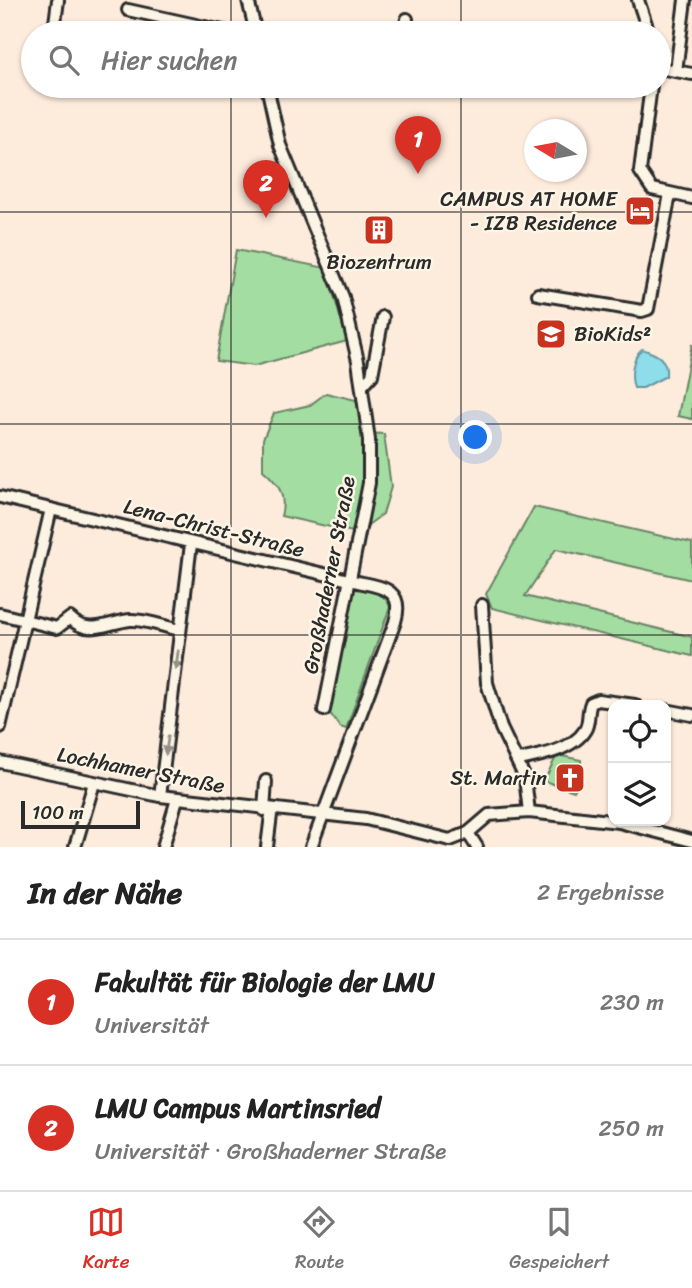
<!DOCTYPE html>
<html lang="de">
<meta charset="utf-8">
<style>
:root{--surface:#fff;--page:#f2f2f2;--text:#222;--muted:#767676;--line:#e0e0e0;--accent:#d93025}
body{margin:0;font-family:Sriracha,sans-serif;background:var(--page);color:var(--text)}
.controls{position:absolute;right:21px;bottom:21px;display:grid;overflow:hidden;border-radius:14px;box-shadow:0 2px 5px #0004}
.controls button{width:63px;height:63px;display:grid;place-items:center;padding:0;border:0;border-bottom:2px solid var(--line);background:var(--surface);color:var(--text);font:35px sans-serif}
.compass{position:absolute;left:524px;top:119px;width:63px;height:63px;border-radius:50%;background:var(--surface);box-shadow:0 2px 5px #0004;rotate:280deg}
.scale{position:absolute;left:21px;bottom:18px;width:119px;box-sizing:border-box;padding-left:7px;border:4px solid #2b2b2b;border-top:0;font-size:19px;line-height:24px;white-space:nowrap;color:#2b2b2b;-webkit-text-stroke:5px #fcf5e5;paint-order:stroke}
.you{position:absolute;left:476px;top:438px;width:24px;height:24px;margin:-18px;border:5px solid #fff;border-radius:50%;background:#1a73e8;box-shadow:0 0 0 10px #1a73e833}
.badge{display:grid;place-items:center;width:46px;height:46px;border-radius:50%;background:var(--accent);color:#fff;font-size:23px;font-weight:700}
.pin{position:absolute;translate:-50% -58px;filter:drop-shadow(0 2px 4px #0008)}
.pin::after{content:'';position:absolute;top:37px;width:24px;height:21px;background:inherit;clip-path:polygon(0 0,100% 0,50% 100%)}
.list{margin:0;padding:0;list-style:none}
h2{display:flex;justify-content:space-between;align-items:center;height:91px;margin:0;padding:0 28px;font-size:30px}
h2 small{font-size:23px;font-weight:400;color:var(--muted)}
.list li{display:grid;grid-template-columns:46px 1fr auto;gap:21px;align-items:center;box-sizing:border-box;height:126px;padding:0 28px;border-top:2px solid var(--line)}
.list b{display:block;font-size:26px;white-space:nowrap}
.list p{margin:0;font-size:23px;white-space:nowrap;color:var(--muted)}
.list em{font-size:23px;font-style:normal;color:var(--muted)}
.icon{flex:none;width:38px;height:38px;fill:none;stroke:currentColor;stroke-width:2;stroke-linecap:round;stroke-linejoin:round}
.map{position:relative;flex:none;width:692px;height:847px;overflow:hidden}
.search{position:absolute;background:var(--surface);box-shadow:0 2px 5px #0004;left:21px;right:21px;top:21px;height:77px;display:flex;align-items:center;gap:18px;box-sizing:border-box;padding:0 24px;border-radius:38px;color:var(--muted);font-size:26px}
.sheet{height:343px;background:var(--surface)}
nav{display:flex;justify-content:space-around;align-items:center;box-sizing:border-box;height:98px;border-top:2px solid var(--line);background:var(--surface);font-size:19px;color:var(--muted)}
nav a{display:grid;justify-items:center;gap:4px}
nav .on{color:var(--accent)}
.map>svg:first-child{display:block}
</style>
<div class="map">
<svg width="692" height="847" viewBox="0 0 692 847">
<rect width="100%" height="100%" fill="#fdebdc"/>
<filter id="ink" filterUnits="userSpaceOnUse"><feTurbulence type="fractalNoise" baseFrequency=".0143" numOctaves="2"/><feDisplacementMap in="SourceGraphic" scale="14" xChannelSelector="R" yChannelSelector="G"/><feConvolveMatrix kernelMatrix="1 2 1 2 8 2 1 2 1" color-interpolation-filters="sRGB"/></filter>
<g filter="url(#ink)">
<!-- green -->
<g fill="#a4dda1" stroke="#688466" stroke-width="2">
<path d="M236 250 326 268 347 341 254 366 216 361Z"/>
<path d="M692 344V419L678 416Z"/>
<path d="M326 393 356 400 364 433 384 434 391 487 383 514 357 533 281 516C287 495 278 483 263 470V439L274 413 310 405Z"/>
<path d="M534 507 692 543V580L556 549 525 596 692 637V656L492 608 486 594Z"/>
<path d="M352 587C366 590 385 591 390 607L346 729 340 727 327 709Z"/>
<path d="M557 755 581 760V776L574 791 544 781Z"/>
</g>
<!-- water -->
<path fill="#8dddea" stroke="#66969e" stroke-width="2" d="M642 349C657 354 668 359 666 376L643 388H634C630 376 632 357 642 349Z"/>
<g fill="none" stroke-linecap="round" stroke-linejoin="round">
<!-- minor casing -->
<g stroke="#2b2b2b" stroke-width="16">
<g id="minor">
<path d="M248 0 256 33"/>
<path d="M638 0 649 33"/>
<path d="M128 10 232 33"/>
<path d="M54 31 58 0"/>
<path d="M404 33 407 19"/>
<path d="M659 68 692 74"/>
<path d="M676 71 685 0"/>
<path d="M267 86 280 145 343 297 358 361 369 440V483L324 710"/>
<path d="M651 86 640 171 652 189 692 198"/>
<path d="M538 294 642 311 648 309 670 194"/>
<path d="M362 386 372 375 383 317"/>
<path d="M0 497 349 580C376 587 406 585 395 622L311 847"/>
<path d="M482 605 487 683 501 728 525 778 529 812"/>
<path d="M0 614 57 628 70 618C88 637 109 622 130 620 145 619 165 627 180 630"/>
<path d="M666 710 692 715"/>
<path d="M0 727 51 509"/>
<path d="M519 760C539 756 573 750 585 730 590 722 587 712 591 703L598 700 635 705"/>
<path d="M0 762 160 796 366 819 450 840 468 833 489 815 529 812 619 822 692 841"/>
<path d="M160 796 191 544"/>
<path d="M264 810 266 781"/>
<path d="M468 833 477 847"/>
<path d="M75 847 94 783"/>
<path d="M163 847 177 799"/>
<path d="M267 847 271 815"/>
</g>
</g>
<!-- minor -->
<use href="#minor" stroke="#fcf5e5" stroke-width="10"/>
</g>
<!-- one-way arrows -->
<defs><path id="oneway-solid" d="M-6-.8H1V-3.2L6.5 0L1 3.2V.8H-6Z" transform="scale(1.75)"/></defs>
<g fill="#949088">
<use href="#oneway-solid" transform="translate(177 660) rotate(97)"/>
<use href="#oneway-solid" transform="translate(167 745) rotate(98)"/>
</g>
</g>
<!-- grid -->
<path fill="none" stroke="#2b2b2b" stroke-width="2" stroke-opacity="0.55" d="M231 0V33M461 0V33M231 86V847M461 86V847M0 212H692M0 424H692M0 635H692"/>
<!-- icons -->
<defs>
<g id="hotel-square" transform="scale(1.575)"><rect x="-9" y="-9" width="18" height="18" rx="4" fill="#c8321e" stroke="#fcf5e5"/><path d="M-6-4.5h1.5V1H6V5H4.5V3h-9V5H-6ZM-4 0a1.8 1.8 0 1 1 3.6 0ZM.5 0V-2.5h3Q6-2.5 6 0Z" fill="#fff"/></g>
<g id="building-square" transform="scale(1.575)"><rect x="-9" y="-9" width="18" height="18" rx="4" fill="#c8321e" stroke="#fcf5e5"/><path d="M-4-6H4V6H1V3H-1V6H-4ZM-2.5-4.3h1.7v1.8h-1.7ZM.8-4.3h1.7v1.8H.8ZM-2.5-1h1.7V.8h-1.7ZM.8-1h1.7V.8H.8Z" fill="#fff"/></g>
<g id="school-square" transform="scale(1.575)"><rect x="-9" y="-9" width="18" height="18" rx="4" fill="#c8321e" stroke="#fcf5e5"/><path d="M0-5L7-2L0 1L-7-2ZM-4 1L0 2.5L4 1V4Q0 6-4 4Z" fill="#fff"/></g>
<g id="church-square" transform="scale(1.575)"><rect x="-9" y="-9" width="18" height="18" rx="4" fill="#c8321e" stroke="#fcf5e5"/><path d="M-1.2-6h2.4v3.5h3.3v2.4h-3.3V6h-2.4V-.1h-3.3v-2.4h3.3Z" fill="#fff"/></g>
</defs>
<g fill-rule="evenodd">
<use href="#hotel-square" x="640" y="211"/>
<use href="#building-square" x="379" y="230"/>
<use href="#school-square" x="551" y="334"/>
<use href="#church-square" x="570" y="778"/>
</g>
<g text-anchor="middle" stroke-width="5" stroke-linejoin="round" paint-order="stroke">
<!-- poi labels -->
<g font-size="21" fill="#2b2b2b" stroke="#fcf5e5" text-anchor="end">
<text x="617" y="206">CAMPUS AT HOME<tspan x="617" dy="24">- IZB Residence</tspan></text>
<text x="379" y="269" text-anchor="middle">Biozentrum</text>
<text x="574" y="341" text-anchor="start">BioKids²</text>
<text x="547" y="785">St. Martin</text>
</g>
<!-- street labels -->
<g font-size="21" fill="#2b2b2b" stroke="#fcf5e5">
<text transform="translate(214 528) rotate(14)" y="7">Lena-Christ-Straße</text>
<text transform="translate(329 575) rotate(-79)" y="7">Großhaderner Straße</text>
<text transform="translate(141 770) rotate(11)" y="7">Lochhamer Straße</text>
</g>
</g>
</svg>
<div class="controls">
<button><svg class="icon" aria-label="locate" viewBox="0 0 24 24"><circle cx="12" cy="12" r="6"/><path d="M12 2v4M12 18v4M2 12h4M18 12h4"/></svg></button>
<button><svg class="icon" aria-label="layers" viewBox="0 0 24 24"><path d="M12 4l9 5-9 5-9-5zM3 14l9 5 9-5"/></svg></button>
</div>
<svg class="compass" viewBox="-18 -18 36 36"><path d="M0-13l5 13h-10z" fill="#e53935"/><path d="M0 13l5-13h-10z" fill="#767676"/></svg>
<div class="scale">100 m</div>
<div class="you"></div>
<div class="pin badge" style="left:418px;top:174px">1</div>
<div class="pin badge" style="left:266px;top:218px">2</div>
<div class="search"><svg class="icon" aria-label="search" viewBox="0 0 24 24"><circle cx="10" cy="10" r="6"/><path d="M15 15l6 6"/></svg>Hier suchen</div>
</div>
<section class="sheet">
<h2>In der Nähe<small>2 Ergebnisse</small></h2>
<ul class="list">
<li><span class="badge">1</span><div><b>Fakultät für Biologie der LMU</b><p>Universität</p></div><em>230 m</em></li>
<li><span class="badge">2</span><div><b>LMU Campus Martinsried</b><p>Universität · Großhaderner Straße</p></div><em>250 m</em></li>
</ul>
</section>
<nav>
<a class="on"><svg class="icon" aria-label="map" viewBox="0 0 24 24"><path d="M3 6l6-2 6 2 6-2v14l-6 2-6-2-6 2zM9 4v14M15 6v14"/></svg>Karte</a>
<a><svg class="icon" aria-label="directions" viewBox="0 0 24 24"><path d="M12 3l9 9-9 9-9-9zM9 14v-3h6M13 9l2 2-2 2"/></svg>Route</a>
<a><svg class="icon" aria-label="saved" viewBox="0 0 24 24"><path d="M7 4h10v16l-5-4-5 4z"/></svg>Gespeichert</a>
</nav>
